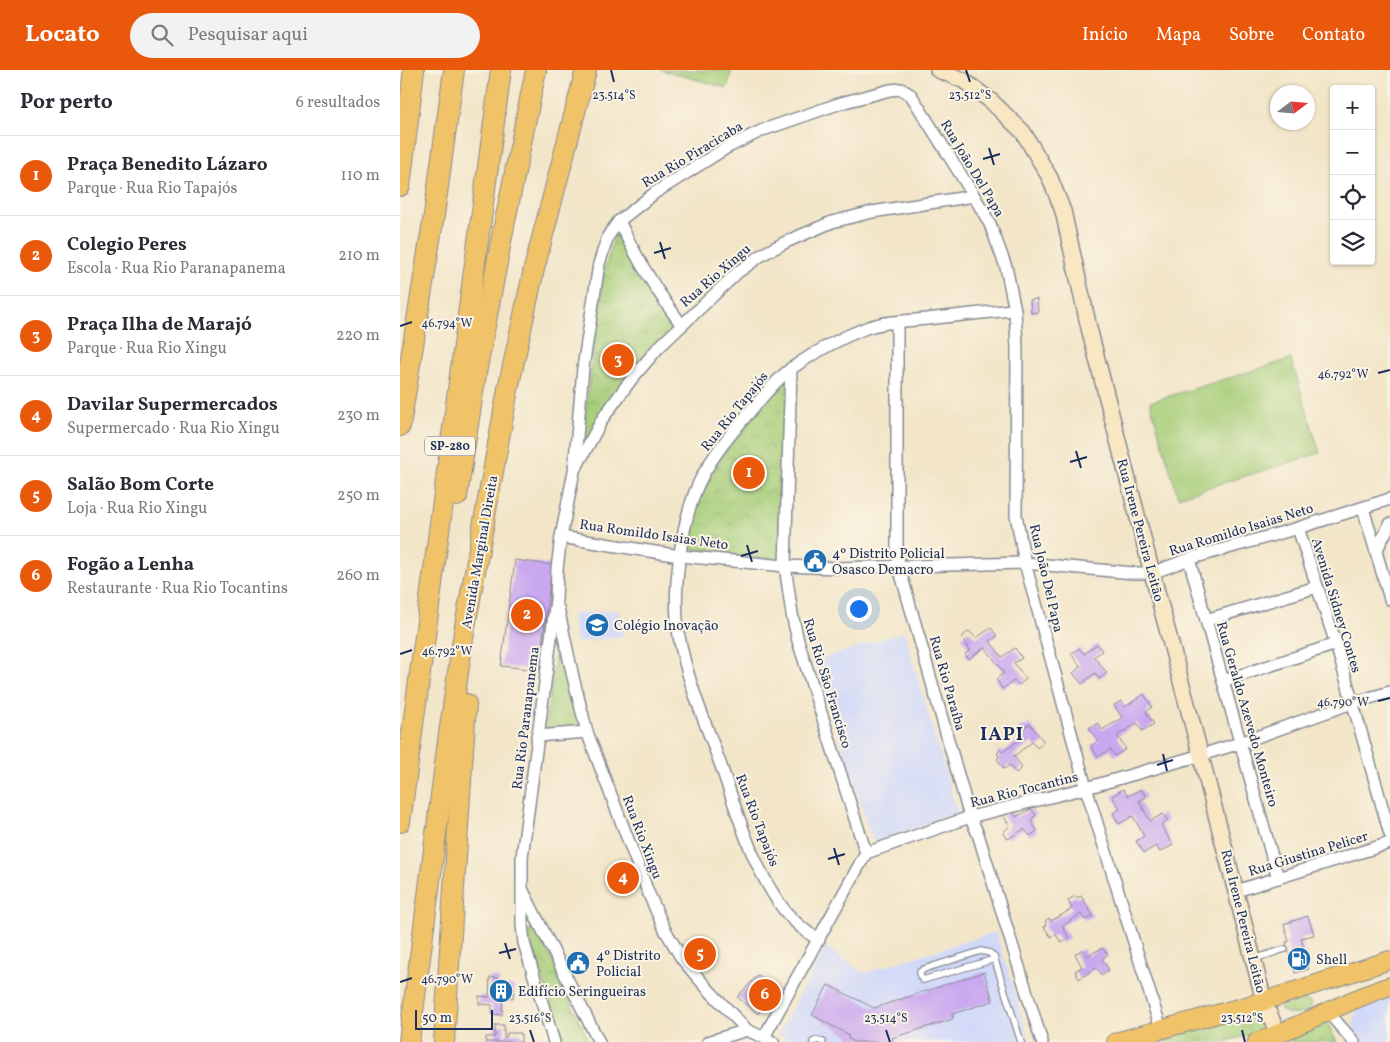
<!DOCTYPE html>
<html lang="pt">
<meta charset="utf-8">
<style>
:root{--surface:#fff;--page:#f2f2f3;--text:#2b2b33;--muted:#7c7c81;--line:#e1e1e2;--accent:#ea580c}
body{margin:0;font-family:Vollkorn,serif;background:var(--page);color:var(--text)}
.controls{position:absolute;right:15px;top:15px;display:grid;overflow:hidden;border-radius:5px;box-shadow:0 1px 4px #0004}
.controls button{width:45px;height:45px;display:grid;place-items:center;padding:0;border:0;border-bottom:1px solid var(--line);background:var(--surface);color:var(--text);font:25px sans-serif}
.compass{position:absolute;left:870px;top:15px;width:45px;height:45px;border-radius:50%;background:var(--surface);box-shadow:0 1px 4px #0004;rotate:74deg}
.scale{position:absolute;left:15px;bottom:12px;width:78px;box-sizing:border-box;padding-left:5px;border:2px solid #1b2f5e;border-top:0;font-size:14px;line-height:18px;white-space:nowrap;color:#1b2f5e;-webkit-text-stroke:4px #fcf5e5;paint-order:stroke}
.you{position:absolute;left:458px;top:538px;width:18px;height:18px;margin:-12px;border:4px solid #fff;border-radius:50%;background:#1a73e8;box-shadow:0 0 0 8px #1a73e833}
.badge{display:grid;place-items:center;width:32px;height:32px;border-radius:50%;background:var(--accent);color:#fff;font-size:16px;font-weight:700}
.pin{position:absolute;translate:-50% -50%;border:2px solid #fff;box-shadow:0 1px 5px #0006}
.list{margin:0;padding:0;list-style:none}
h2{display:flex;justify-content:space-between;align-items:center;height:65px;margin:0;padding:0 20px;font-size:21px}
h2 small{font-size:16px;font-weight:400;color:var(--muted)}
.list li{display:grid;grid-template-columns:32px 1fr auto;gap:15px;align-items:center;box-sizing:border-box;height:80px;padding:0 20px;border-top:1px solid var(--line)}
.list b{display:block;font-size:19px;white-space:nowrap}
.list p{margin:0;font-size:16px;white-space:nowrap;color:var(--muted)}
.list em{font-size:16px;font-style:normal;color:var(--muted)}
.icon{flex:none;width:28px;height:28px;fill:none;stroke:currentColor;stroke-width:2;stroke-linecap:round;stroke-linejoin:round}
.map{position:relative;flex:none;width:990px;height:972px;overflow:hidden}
header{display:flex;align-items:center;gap:30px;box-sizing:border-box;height:70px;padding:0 25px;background:var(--accent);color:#fff}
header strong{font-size:24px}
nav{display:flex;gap:28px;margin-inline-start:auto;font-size:18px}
.search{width:350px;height:45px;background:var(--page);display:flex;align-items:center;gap:12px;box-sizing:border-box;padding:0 18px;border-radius:28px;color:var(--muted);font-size:19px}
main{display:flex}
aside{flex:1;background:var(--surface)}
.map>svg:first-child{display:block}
</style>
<header>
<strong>Locato</strong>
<div class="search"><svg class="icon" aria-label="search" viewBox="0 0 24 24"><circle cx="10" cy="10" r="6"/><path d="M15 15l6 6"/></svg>Pesquisar aqui</div>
<nav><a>Início</a><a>Mapa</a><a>Sobre</a><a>Contato</a></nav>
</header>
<main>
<aside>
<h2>Por perto<small>6 resultados</small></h2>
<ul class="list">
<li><span class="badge">1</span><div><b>Praça Benedito Lázaro</b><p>Parque · Rua Rio Tapajós</p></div><em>110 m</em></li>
<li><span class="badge">2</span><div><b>Colegio Peres</b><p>Escola · Rua Rio Paranapanema</p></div><em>210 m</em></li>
<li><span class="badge">3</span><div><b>Praça Ilha de Marajó</b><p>Parque · Rua Rio Xingu</p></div><em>220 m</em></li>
<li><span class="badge">4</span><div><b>Davilar Supermercados</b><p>Supermercado · Rua Rio Xingu</p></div><em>230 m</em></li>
<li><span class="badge">5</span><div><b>Salão Bom Corte</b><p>Loja · Rua Rio Xingu</p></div><em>250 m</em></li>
<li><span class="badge">6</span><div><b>Fogão a Lenha</b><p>Restaurante · Rua Rio Tocantins</p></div><em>260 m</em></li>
</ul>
</aside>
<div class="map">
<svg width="990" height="972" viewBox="0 0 990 972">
<defs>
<pattern id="grass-tufts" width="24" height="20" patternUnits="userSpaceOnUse" patternTransform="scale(1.25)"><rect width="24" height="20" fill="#a6cd78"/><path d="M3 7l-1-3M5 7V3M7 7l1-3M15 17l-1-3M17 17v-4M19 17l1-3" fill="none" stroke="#8eb06a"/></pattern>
<pattern id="park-crowns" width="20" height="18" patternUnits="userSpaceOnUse" patternTransform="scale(1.25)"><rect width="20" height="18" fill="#a6cd78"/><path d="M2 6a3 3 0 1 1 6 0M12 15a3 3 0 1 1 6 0" fill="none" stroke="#8eb06a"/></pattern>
</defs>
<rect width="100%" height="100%" fill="#fcf5e5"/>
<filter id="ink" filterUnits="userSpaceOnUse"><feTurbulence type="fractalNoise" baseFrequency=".02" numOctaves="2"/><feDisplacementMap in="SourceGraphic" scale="10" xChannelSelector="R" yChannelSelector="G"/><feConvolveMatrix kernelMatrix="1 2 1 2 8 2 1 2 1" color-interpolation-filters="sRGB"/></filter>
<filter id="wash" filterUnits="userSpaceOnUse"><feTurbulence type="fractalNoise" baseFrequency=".0096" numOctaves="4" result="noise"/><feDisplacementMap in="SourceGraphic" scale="20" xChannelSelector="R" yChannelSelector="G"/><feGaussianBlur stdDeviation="1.12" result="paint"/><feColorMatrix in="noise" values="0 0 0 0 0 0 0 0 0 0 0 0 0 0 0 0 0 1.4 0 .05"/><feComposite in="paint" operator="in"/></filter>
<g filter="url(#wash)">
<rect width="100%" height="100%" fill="#f2e5c8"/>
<!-- built -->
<g fill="#d1d9f9">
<path d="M219 540 223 566 176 573 172 544Z"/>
<path d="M504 562 558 744 473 772 415 591Z"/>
<path d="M596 862 630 972H392L378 964 426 877 464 903Z"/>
<path d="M990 927V972H964L955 960 953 954 955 944 958 939 966 934Z"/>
</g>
<!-- grass -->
<g fill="url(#grass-tufts)" stroke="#607e6b">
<path d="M899 927 910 931 911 935C905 947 890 946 880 940L879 935Z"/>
<path d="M861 940 868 957 858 962 825 972H740Z"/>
<path d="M926 950 937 972H891L889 968Z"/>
</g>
<!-- park -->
<g fill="url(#park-crowns)" stroke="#607e6b">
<path d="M215 164 256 229 277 257 180 384 203 205Z"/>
<path d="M388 305 381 491 290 479 294 450 303 421 323 385 346 354Z"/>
<path d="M158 567 182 658 145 660Z"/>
<path d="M132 857 135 858 139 861 189 972H163L130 869V859Z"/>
</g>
<!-- pitch -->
<g fill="#a6cd78" stroke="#607e6b">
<path d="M261 0H332L327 18Z"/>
<path d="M891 289 920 383 778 427 750 332Z"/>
</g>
<g id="blocks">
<!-- building -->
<g fill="#caa8ef">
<path d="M637 229 638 242 631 243 630 230Z"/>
<path d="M115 490 152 495 139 600 101 596Z"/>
<path d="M591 558 597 566 590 571 602 587 615 578 622 588 614 593 626 609 619 615 614 611 602 619 596 609 604 603 585 577 569 589 565 584 570 580 562 567 569 561 576 568Z"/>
<path d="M697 574 702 581 694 587 707 603 699 609 695 603 682 614 673 603 681 597 671 584 679 578 684 584Z"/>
<path d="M744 624 752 637 746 642 754 654 742 661 737 653 717 666 726 679 715 686 710 679 698 687 691 676 698 671 689 658 698 653 702 660 722 648 714 635 721 631 725 637Z"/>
<path d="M630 654 644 672 637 678 632 672 614 686 622 697 616 703 609 695 604 699 597 689 599 687 597 683 600 680 603 682 622 668 617 660 624 655 625 657Z"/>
<path d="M723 719 728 726 741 719 746 727 739 731 750 751 763 744 768 751 761 755 773 775 760 782 756 776 744 783 736 771 744 766 733 746 719 754 713 743 720 739 712 726Z"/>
<path d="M631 739 636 745 631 750 637 761 630 766 624 759 608 769 603 762 610 756 603 746 612 741 616 747Z"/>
<path d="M675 826 676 828 681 826 693 846 685 850 681 844 662 856 669 868 662 873 655 864 651 867 644 857 647 855 645 851 649 848 651 851 672 839 668 830Z"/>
<path d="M908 846 914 865 901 868 909 899 895 903 886 872H889L884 854Z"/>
<path d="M702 878 708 884 702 889 709 900 702 905 696 898 679 909 675 901 682 897 675 884 683 879 687 886Z"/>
<path d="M584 902 593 931 552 944 553 949 492 968 493 972H454L448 968 449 965 412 945 428 915 474 938Z"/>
<path d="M358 905 374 917 358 944 337 927Z"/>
<path d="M90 907 99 908 98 915 114 916 113 928 103 927 102 945 92 944V935L79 934V926L89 927Z"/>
<path d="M95 955H104V967H106L107 963H121V972H86V967H95Z"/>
</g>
</g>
</g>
<g filter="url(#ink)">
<use href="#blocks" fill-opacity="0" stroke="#868a93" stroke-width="1"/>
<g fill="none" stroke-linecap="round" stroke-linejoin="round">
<!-- lane casing -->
<g stroke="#868a93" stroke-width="8">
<g id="lane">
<path d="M595 889 523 910 520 906V902L524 899 581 881 590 883 594 887 621 972"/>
<path d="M854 889 885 879"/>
<path d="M413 972 417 970 423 972"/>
</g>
</g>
<!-- street casing -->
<g stroke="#868a93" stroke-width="14">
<g id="street">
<path d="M219 151C236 188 257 222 281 254"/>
<path d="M497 252V478L499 497 570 747 578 764 642 972"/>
<path d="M391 298 385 496 392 544 398 571 466 783"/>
<path d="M177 396 203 348 230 311 258 278 338 202 363 184 388 171 432 152 472 142 574 126"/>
<path d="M963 438 990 529"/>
<path d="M898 458 936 574 990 764"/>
<path d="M161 467 280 486 385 496 436 498 625 493 733 503H752L789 489 898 458 990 429"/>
<path d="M976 481 990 454"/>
<path d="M789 489 878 808"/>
<path d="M158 538 173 607 187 662 248 822 264 858 282 889 306 917 347 960 373 972"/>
<path d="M806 550 917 517"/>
<path d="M823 611 936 574"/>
<path d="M137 666 187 662"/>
<path d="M123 821 199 972"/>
<path d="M836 821 990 773"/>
<path d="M419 870C406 862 395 853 385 841 353 800 338 744 321 696 306 654 287 611 279 566 272 524 280 462 295 422 307 390 336 358 358 332 369 320 379 307 392 298 415 282 440 268 466 258 485 251 507 251 527 249 557 246 586 242 615 240"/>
<path d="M927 941 954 972"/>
<path d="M364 967 466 783 570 747 686 718 801 685 840 673 952 633 990 622"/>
<path d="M154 972 124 873 122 855V787L156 530 157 499 161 467 174 401 183 298 199 194 208 166 219 151 256 122 326 78 363 60 441 33 490 20 501 19 511 25 574 126 590 154 606 197 615 240 617 278 616 445 625 493 686 718 761 959"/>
<path d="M308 972 347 960"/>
</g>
</g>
<!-- secondary casing -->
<g stroke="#868a93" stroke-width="18">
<path id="secondary" d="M538 0 563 10 591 31 623 62 650 108 663 141 689 258 752 503 798 675 864 931 878 964"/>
</g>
<!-- primary casing -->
<g stroke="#868a93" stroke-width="20">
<g id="primary">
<path d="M716 972 864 931 990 890"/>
<path d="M857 972C902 956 944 931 990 916"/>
</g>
</g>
<!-- highway casing -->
<g stroke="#868a93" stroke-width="22">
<g id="highway">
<path d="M0 116 14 0"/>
<path d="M0 356 34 145 54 0"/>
<path d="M57 426 76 303 103 161 136 0"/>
<path d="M0 752 101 0"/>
<path d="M9 972 49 664 64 562 108 319 134 199 186 0"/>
<path d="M44 972 66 634"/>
</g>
</g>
<!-- lane -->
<use href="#lane" stroke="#fff" stroke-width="5.5"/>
<!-- street -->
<use href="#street" stroke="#fff" stroke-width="11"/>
<!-- secondary -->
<use href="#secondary" stroke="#f9e7c3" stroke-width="15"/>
<!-- primary -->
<use href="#primary" stroke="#f0c369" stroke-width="18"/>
<!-- highway -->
<use href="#highway" stroke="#f0c369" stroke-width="20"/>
</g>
</g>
<!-- ticks -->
<path fill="none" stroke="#1b2f5e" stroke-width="2" d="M211 0 214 12M566 0 570 12M589 78 594 95M583 89 600 84M260 172 265 189M254 183 271 178M0 256 12 252M978 303 990 300M676 381 681 398M670 392 687 387M347 475 352 492M341 486 358 481M0 584 12 580M978 631 990 628M763 684 767 701M757 695 773 690M434 778 439 795M428 789 445 784M105 873 110 889M99 883 116 879M0 912 12 908M130 960 134 972M486 960 490 972M842 960 845 972"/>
<!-- icons -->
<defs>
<g id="civic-disc" transform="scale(1.25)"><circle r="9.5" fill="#1f6fb2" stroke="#fcf5e5"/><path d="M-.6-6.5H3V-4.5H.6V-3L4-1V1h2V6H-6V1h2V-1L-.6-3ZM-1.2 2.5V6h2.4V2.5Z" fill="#fff"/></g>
<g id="school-disc" transform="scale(1.25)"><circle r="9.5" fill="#1f6fb2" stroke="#fcf5e5"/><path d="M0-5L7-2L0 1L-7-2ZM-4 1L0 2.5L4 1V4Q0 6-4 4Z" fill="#fff"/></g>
<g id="fuel-disc" transform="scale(1.25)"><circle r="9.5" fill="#1f6fb2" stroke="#fcf5e5"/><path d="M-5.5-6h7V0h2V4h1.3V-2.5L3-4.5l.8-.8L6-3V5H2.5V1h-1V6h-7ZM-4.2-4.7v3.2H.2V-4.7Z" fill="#fff"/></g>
<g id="building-disc" transform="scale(1.25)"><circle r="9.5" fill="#1f6fb2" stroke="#fcf5e5"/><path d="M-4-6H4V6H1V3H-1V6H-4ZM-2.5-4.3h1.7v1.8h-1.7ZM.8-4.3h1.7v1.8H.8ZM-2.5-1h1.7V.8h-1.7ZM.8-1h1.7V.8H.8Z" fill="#fff"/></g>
</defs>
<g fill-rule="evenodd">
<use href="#civic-disc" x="415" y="491"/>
<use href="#school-disc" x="197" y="555"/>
<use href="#fuel-disc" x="899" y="889"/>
<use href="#civic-disc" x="178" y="893"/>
<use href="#building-disc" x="101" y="921"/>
</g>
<g text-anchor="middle" stroke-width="4" stroke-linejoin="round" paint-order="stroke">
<!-- shield labels -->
<rect fill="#fcf5e5" stroke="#5e6a86" stroke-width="1" x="25" y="366.5" width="50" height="19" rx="4"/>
<g font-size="12" font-weight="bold" fill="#1b2f5e">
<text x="50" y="380">SP-280</text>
</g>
<!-- street labels -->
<g font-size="14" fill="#1b2f5e" stroke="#fcf5e5">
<text transform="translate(292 84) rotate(-31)" y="5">Rua Rio Piracicaba</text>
<text transform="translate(573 98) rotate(59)" y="5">Rua João Del Papa</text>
<text transform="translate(315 205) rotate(-41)" y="5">Rua Rio Xingu</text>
<text transform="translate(334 341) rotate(-51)" y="5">Rua Rio Tapajós</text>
<text transform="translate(841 459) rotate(-17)" y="5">Rua Romildo Isaias Neto</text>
<text transform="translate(741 460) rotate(75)" y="5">Rua Irene Pereira Leitão</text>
<text transform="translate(254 464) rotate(8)" y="5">Rua Romildo Isaias Neto</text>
<text transform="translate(79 482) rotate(-80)" y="5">Avenida Marginal Direita</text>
<text transform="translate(647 508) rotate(77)" y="5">Rua João Del Papa</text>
<text transform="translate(937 535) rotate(73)" y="5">Avenida Sidney Contes</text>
<text transform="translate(428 613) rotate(73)" y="5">Rua Rio São Francisco</text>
<text transform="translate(548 613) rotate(74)" y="5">Rua Rio Paraíba</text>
<text transform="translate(848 644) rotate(74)" y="5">Rua Geraldo Azevedo Monteiro</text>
<text transform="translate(125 648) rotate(-83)" y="5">Rua Rio Paranapanema</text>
<text transform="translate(624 719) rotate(-14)" y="5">Rua Rio Tocantins</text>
<text transform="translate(358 750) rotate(69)" y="5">Rua Rio Tapajós</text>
<text transform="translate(243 767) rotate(69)" y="5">Rua Rio Xingu</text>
<text transform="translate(908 783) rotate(-17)" y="5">Rua Giustina Pelicer</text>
<text transform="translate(844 851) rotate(76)" y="5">Rua Irene Pereira Leitão</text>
</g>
<!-- poi labels -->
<g font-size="14" fill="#1b2f5e" stroke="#fcf5e5" text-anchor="start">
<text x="432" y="488">4º Distrito Policial<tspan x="432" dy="16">Osasco Demacro</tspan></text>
<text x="214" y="560">Colégio Inovação</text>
<text x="196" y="890">4º Distrito<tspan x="196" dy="16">Policial</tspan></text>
<text x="916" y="894">Shell</text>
<text x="118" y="926">Edifício Seringueiras</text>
</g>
<!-- district labels -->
<g font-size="19" font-weight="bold" letter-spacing="1" fill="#1b2f5e" stroke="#fcf5e5">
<text x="602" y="670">IAPI</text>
</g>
</g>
<g font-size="12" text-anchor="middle" fill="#1b2f5e" stroke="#fcf5e5" stroke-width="4" stroke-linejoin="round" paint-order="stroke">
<text x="214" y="29">23.514°S</text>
<text x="570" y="29">23.512°S</text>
<text x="47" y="257">46.794°W</text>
<text x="943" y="308">46.792°W</text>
<text x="47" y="585">46.792°W</text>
<text x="943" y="636">46.790°W</text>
<text x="47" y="913">46.790°W</text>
<text x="130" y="952">23.516°S</text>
<text x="486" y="952">23.514°S</text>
<text x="842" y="952">23.512°S</text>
</g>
</svg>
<div class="controls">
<button>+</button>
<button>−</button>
<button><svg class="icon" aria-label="locate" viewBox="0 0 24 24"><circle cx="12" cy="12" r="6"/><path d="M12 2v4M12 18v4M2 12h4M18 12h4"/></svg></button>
<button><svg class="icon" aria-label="layers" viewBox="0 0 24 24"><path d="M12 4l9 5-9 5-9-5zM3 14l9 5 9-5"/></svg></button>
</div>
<svg class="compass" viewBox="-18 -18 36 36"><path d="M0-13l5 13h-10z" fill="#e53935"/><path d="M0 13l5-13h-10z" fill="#7c7c81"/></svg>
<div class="scale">50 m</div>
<div class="you"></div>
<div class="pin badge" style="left:349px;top:403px">1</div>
<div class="pin badge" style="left:127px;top:545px">2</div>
<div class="pin badge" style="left:218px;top:290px">3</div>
<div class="pin badge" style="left:223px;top:808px">4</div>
<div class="pin badge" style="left:300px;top:884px">5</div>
<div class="pin badge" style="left:365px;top:925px">6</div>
</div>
</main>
